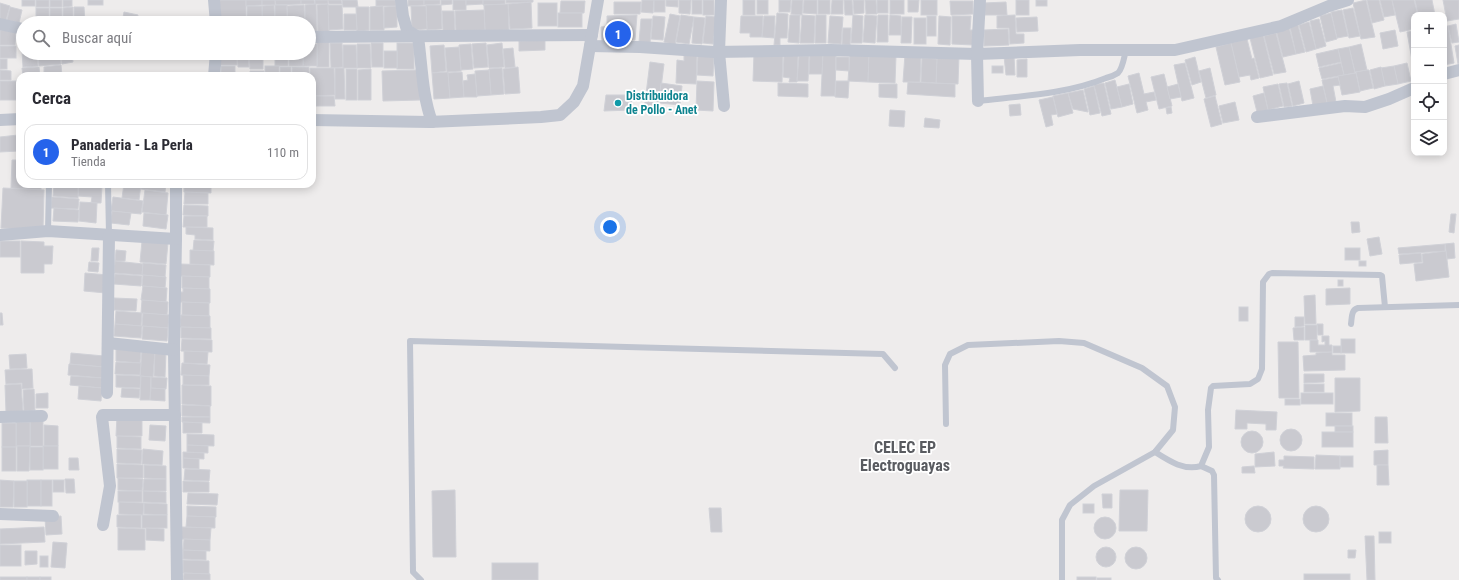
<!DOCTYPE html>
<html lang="es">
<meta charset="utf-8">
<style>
:root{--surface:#fff;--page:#f7f7f7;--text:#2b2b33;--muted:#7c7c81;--line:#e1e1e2;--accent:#2563eb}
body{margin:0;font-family:"Roboto Condensed",sans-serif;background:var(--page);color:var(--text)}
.controls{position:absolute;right:12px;top:12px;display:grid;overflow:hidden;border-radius:8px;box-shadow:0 2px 10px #0003}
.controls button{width:36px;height:36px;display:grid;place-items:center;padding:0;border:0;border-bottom:1px solid var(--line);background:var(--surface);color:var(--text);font:20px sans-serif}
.you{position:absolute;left:610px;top:227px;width:14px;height:14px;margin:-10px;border:3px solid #fff;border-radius:50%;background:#1a73e8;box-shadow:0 0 0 6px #1a73e833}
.badge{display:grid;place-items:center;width:26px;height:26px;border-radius:50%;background:var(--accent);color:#fff;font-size:13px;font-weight:700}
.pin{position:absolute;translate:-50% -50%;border:2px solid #fff;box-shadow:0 1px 4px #0006}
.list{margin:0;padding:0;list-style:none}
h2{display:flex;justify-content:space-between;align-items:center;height:52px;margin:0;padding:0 16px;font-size:17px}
h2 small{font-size:13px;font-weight:400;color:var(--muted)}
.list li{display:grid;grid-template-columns:26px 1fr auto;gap:12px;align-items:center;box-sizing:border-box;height:56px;margin:0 8px 8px;padding:0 8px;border:1px solid var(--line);border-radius:12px}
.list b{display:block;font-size:15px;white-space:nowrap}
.list p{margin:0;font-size:13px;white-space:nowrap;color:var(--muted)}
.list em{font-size:13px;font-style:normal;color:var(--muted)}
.icon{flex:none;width:22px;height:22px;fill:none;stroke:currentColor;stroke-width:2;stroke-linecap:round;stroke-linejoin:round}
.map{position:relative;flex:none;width:1459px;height:580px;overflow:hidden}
.search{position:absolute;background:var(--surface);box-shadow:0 2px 10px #0003;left:16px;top:16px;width:300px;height:44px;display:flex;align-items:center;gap:10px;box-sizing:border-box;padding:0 14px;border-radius:22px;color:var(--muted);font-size:15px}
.panel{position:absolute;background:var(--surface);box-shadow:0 2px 10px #0003;left:16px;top:72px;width:300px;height:116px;border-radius:12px}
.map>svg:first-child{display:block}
</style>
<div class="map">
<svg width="1459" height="580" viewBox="0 0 1459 580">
<rect width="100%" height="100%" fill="#eeecec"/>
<!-- building -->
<g fill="#cacad0" stroke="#d0d1d7">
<rect x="22" y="0" width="13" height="6"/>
<rect x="36" y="0" width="13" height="7"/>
<rect x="50" y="0" width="12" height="7"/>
<path d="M63 0H72V6L63 7Z"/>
<rect x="88" y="0" width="15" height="5"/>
<rect x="219" y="0" width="27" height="23"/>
<path d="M246 0H262V5L246 6Z"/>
<rect x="262" y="0" width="13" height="5"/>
<path d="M275 0H301V4L276 5Z"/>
<path d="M301 0H314L315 4H301Z"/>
<rect x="315" y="0" width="13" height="4"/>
<path d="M328 0H341L342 4H329Z"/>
<path d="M342 0H357L358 7H343Z"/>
<rect x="376" y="0" width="20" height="6"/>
<path d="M408 0H424V5L408 6Z"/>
<path d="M424 0H440V4L424 5Z"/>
<path d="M441 0H452V4L441 5Z"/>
<rect x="453" y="0" width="13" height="10"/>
<path d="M466 0H483V4L466 5Z"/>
<path d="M483 0H505V4L483 5Z"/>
<path d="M506 0H533V2L506 3Z"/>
<path d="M642 0H654L653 13 641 12Z"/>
<rect x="654" y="0" width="11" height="12"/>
<path d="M666 0H678V7L666 6Z"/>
<path d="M679 0H691L690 14 679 13Z"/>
<rect x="692" y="0" width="10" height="14"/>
<rect x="703" y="0" width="11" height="15"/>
<rect x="743" y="0" width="12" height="15"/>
<rect x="757" y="0" width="11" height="14"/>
<path d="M779 0H791L790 12H779Z"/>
<path d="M792 0H803L802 15 791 14Z"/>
<path d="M804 0H817V14L803 13Z"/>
<rect x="818" y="0" width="12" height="14"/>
<path d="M832 0H843V14H831Z"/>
<path d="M844 0H852L853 15H845Z"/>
<path d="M853 0H864V13L854 14Z"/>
<path d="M865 0H876L877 14H866Z"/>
<rect x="877" y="0" width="11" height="13"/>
<rect x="890" y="0" width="14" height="14"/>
<path d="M908 0H919L918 12H908Z"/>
<rect x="921" y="0" width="16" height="15"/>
<rect x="1016" y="0" width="13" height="15"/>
<rect x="1036" y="0" width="11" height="6"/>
<path d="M1366 0 1375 37 1361 39 1353 3Z"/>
<path d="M1367 0H1379L1384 20 1372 23Z"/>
<path d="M1380 0H1392L1395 15 1384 17Z"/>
<path d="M1392 0H1414L1418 15H1414V29L1400 32Z"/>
<path d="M1415 0H1432L1435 15H1418Z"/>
<path d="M1443 0H1459V19L1447 21Z"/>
<path d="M561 1H585L584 13H560Z"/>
<path d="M950 1H973V14L951 15Z"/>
<path d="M531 2 532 28 510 29 508 4Z"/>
<path d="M614 2H641L640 14H614Z"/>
<path d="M1006 2 1007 15H985L984 3Z"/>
<path d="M0 3 10 6 6 20 0 19Z"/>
<rect x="538" y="3" width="19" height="23"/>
<path d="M316 4 317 33H309V23H305V5Z"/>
<path d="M328 4 329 32H318L317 5Z"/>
<path d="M508 4 509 30 485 31 484 5Z"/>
<path d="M274 5 275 23H262V6Z"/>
<rect x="275" y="5" width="12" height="18"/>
<path d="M304 5 305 23H288L287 6Z"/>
<path d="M328 5H342L343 29 329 30Z"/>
<path d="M426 5H441L442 29 427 30Z"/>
<rect x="247" y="6" width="15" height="17"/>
<path d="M383 6 384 30H370V7Z"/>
<path d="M397 6V27L384 28V7Z"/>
<path d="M411 6H426L427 29 412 30Z"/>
<path d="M10 7 22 10 19 23 7 20Z"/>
<path d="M73 7V23H63V8Z"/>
<path d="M74 7H84L85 23H74Z"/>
<path d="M356 7H369V30L357 31Z"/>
<rect x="36" y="8" width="13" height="15"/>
<rect x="50" y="8" width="12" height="15"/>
<path d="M1353 8 1360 36 1349 38 1343 10Z"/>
<path d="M484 10 485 30 456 32 455 11Z"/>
<path d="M1342 10 1348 36 1337 38 1331 12Z"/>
<path d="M442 11H454L455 31H443Z"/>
<path d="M124 12 138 15 136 23H122Z"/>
<rect x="558" y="13" width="24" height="14"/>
<path d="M777 13 788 14 787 38H780V45H774Z"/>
<path d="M1331 13 1337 39 1326 42 1320 16Z"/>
<path d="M344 14H356L357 30H344Z"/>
<path d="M670 14 680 16 675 45 664 42Z"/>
<path d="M637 15 635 40 602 41 601 27 607 26V16Z"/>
<path d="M681 15 694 17 689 44 676 42Z"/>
<path d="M790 15H800L799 43 788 42Z"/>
<path d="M802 15 815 16 814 43H800Z"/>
<path d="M816 15H826V43H815Z"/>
<path d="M853 15 863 16 862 43H851Z"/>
<path d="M865 15 877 16 875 43 863 42Z"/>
<path d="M878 15H888V42H877Z"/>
<path d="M890 15 901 16V35H889Z"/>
<path d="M1015 15 1016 34H1024V43L1010 44 1009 28H997V16Z"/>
<path d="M653 16 665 17 663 40 651 39Z"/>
<path d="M706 16 716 17 713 44 703 43Z"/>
<path d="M741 16H763L762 37H750V33H740Z"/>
<path d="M764 16H775L774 38 762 37Z"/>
<path d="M830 16 843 17 841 44 828 43Z"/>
<rect x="927" y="16" width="9" height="20"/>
<path d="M939 16 951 17 950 45 938 44Z"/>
<path d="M952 16H971L970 30H974L973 45 952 44Z"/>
<path d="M694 17 705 18 702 44 692 43Z"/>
<path d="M902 17H912L911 43H901Z"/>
<path d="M1037 17 1038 31 1017 32 1016 18Z"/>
<rect x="914" y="18" width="12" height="26"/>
<path d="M641 19H652L650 43 639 42Z"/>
<path d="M1319 19 1326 46 1316 49 1310 21Z"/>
<path d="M1309 22 1316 49 1306 52 1299 25Z"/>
<path d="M1456 24 1459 42 1452 43 1448 26Z"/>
<path d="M1298 25 1305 52 1296 54 1290 27Z"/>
<path d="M1444 26H1448L1454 63 1444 65Z"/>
<path d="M1289 27 1296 54 1283 57 1276 30Z"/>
<path d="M843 28H851L850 45 842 44Z"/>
<path d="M1008 29 1009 45 984 46V30Z"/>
<path d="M0 30H16L15 45H0Z"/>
<path d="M1395 30 1398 46 1383 49 1380 33Z"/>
<path d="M1414 31V60H1412L1407 32Z"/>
<path d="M1276 33 1286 72 1274 74 1264 36Z"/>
<path d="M21 34H23V53H37L38 66 23 67Z"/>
<path d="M1263 34 1273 75 1260 78 1250 38Z"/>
<path d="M1247 39 1252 59 1254 58 1259 78 1251 80 1250 75 1239 77 1231 43Z"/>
<path d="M545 40V50L519 51V41Z"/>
<rect x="317" y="42" width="12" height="25"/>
<path d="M330 43H342L343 67 331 68Z"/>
<path d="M371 43H383V67H372Z"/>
<rect x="397" y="43" width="17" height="26"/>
<path d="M486 43 488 67 474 68 472 44Z"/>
<path d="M502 43 504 67 489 68 487 45Z"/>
<path d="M1231 43 1240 82 1225 85 1216 47Z"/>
<path d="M309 44H317V66H303V53H309Z"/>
<path d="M357 44H370L371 68H357Z"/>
<path d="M471 44 473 69 461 70 459 45Z"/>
<path d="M1361 44 1367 70 1355 72 1349 47Z"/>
<path d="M343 45H356L357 68H343Z"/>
<path d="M444 45 446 71 432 73 430 46Z"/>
<path d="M1459 45V63L1458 64 1455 46Z"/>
<rect x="0" y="46" width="16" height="12"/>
<path d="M459 47 461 71 447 72 445 48Z"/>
<path d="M1349 47 1355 73 1344 75 1338 49Z"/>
<path d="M513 48 515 67 505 68 503 49Z"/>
<path d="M1338 49 1341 62 1319 67 1316 54Z"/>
<rect x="384" y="51" width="13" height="17"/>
<path d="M38 53H52V57L60 56 61 64 39 66Z"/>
<path d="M61 53H72L73 62 62 64Z"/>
<path d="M156 53H169V56Z"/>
<path d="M219 53H237V65H220Z"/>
<path d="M237 53H248L249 67H238Z"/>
<path d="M249 53H263V69H250Z"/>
<rect x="275" y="53" width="13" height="13"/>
<rect x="289" y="53" width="14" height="13"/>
<path d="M754 53 783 54 782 82 753 81Z"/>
<path d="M810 53 823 54 822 74H809Z"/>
<path d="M850 53 869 54 868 82 848 81Z"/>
<path d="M869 53 896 55 895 83 868 82Z"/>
<path d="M684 54 697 55 696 84 676 83 677 60 684 61Z"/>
<path d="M698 54 714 55 713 76 697 75Z"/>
<path d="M823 54H836L835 96H821Z"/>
<path d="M905 54 921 55 920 82H903Z"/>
<path d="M937 54 959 55 958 84 936 83Z"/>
<path d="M784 55 798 56 797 82H789L790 78 783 77Z"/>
<path d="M799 56H809L808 81H797Z"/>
<path d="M1004 56H1014L1015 75H1006Z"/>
<path d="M836 57H849V71L836 70Z"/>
<path d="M1195 57 1201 82 1192 85 1185 60Z"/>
<path d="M922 58 937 59 936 83 921 82Z"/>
<rect x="0" y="59" width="7" height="10"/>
<path d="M1027 59V77H1017V60Z"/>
<path d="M650 62 664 64 658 112 644 110Z"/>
<path d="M1185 63 1194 98 1182 101 1174 65Z"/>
<path d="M1341 63 1344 75 1322 79 1319 68Z"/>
<path d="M1407 63 1411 81 1398 84 1394 66Z"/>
<path d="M61 65 62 76H44V67Z"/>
<rect x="221" y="66" width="14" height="10"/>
<rect x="265" y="66" width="14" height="10"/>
<rect x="992" y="66" width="11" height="7"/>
<path d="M1394 66 1398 84 1385 86 1381 68Z"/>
<path d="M39 67 40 76H23L22 68Z"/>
<rect x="280" y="67" width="11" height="9"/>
<rect x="292" y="67" width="17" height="9"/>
<path d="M518 67 520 93 505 94 503 69Z"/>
<path d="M1381 67 1385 86 1374 89 1370 70Z"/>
<path d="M310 68H334L335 95 312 96V76H310Z"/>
<path d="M335 68H344L345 99H335Z"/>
<path d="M502 68 504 94 491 95 489 69Z"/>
<path d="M1210 68 1216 95 1206 98 1199 71Z"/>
<rect x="346" y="69" width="11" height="31"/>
<path d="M371 69V100H358V70Z"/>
<path d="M0 70 11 71V80H0Z"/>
<path d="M419 70 420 100 383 101 382 71Z"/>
<path d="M489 70 491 95 477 96 475 71Z"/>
<path d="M1367 70H1369L1373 88 1360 91 1356 72Z"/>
<path d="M250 71H264V76H251Z"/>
<path d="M448 72 450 98 434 99 432 73Z"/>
<path d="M462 72 464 97 450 98 448 73Z"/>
<path d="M1139 73 1144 94 1154 92 1156 100 1146 102 1148 110 1137 113 1128 76Z"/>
<path d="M1356 73 1360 92 1342 95 1338 76Z"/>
<path d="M475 74 477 97H464L463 81 468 80 467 75Z"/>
<path d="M1164 74 1172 106 1159 109 1151 77Z"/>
<path d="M1338 77 1340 85 1333 86 1336 102 1327 103 1322 80Z"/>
<path d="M1115 80 1122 107 1111 109 1105 83Z"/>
<rect x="0" y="81" width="20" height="19"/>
<path d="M697 81 714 82 713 111 696 110Z"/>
<path d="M836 81H849L848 98 835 97Z"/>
<path d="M1299 81 1304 103 1293 106 1288 84Z"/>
<path d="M908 82 955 84V97L907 94Z"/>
<path d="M661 83 682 86 680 105 659 103Z"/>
<path d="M778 83 808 84V97L778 96Z"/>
<path d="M1104 83 1111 114 1102 116 1094 85Z"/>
<path d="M1287 83 1292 106 1284 107 1279 84Z"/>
<path d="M879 84H897V98L879 97Z"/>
<path d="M1129 84 1133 104 1122 107 1117 87Z"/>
<path d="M1178 84 1181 97 1170 99 1167 87Z"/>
<path d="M1278 84 1283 106 1268 110 1263 87Z"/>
<path d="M1094 86 1100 113 1090 115 1084 89Z"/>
<path d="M1323 86 1327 103 1313 106 1310 89Z"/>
<path d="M1083 90 1088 112 1073 109 1068 93Z"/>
<path d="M1068 93 1073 113 1058 117 1053 96Z"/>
<path d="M1264 93 1268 110 1257 112 1253 96Z"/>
<path d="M606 95H632L631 110 604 111Z"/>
<path d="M316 96H334L335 106H316Z"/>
<path d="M1215 96 1222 124 1211 127 1204 99Z"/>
<path d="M1053 97 1057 114 1051 115 1053 125 1046 127 1039 100Z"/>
<path d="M1235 102 1239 120 1223 123 1219 106Z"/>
<path d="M1020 104 1021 115 1010 116 1009 105Z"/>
<path d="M1171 107 1172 113 1167 114 1166 108Z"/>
<path d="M890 110 905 111 904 127 889 126Z"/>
<path d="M925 118 940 120 939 128 924 127Z"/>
<path d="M18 135 19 151 0 152V137Z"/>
<path d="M12 160H20V184H41V190L11 188Z"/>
<path d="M54 184H78V187L54 185Z"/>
<path d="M79 184 102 186 101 203H91L92 197 78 196Z"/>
<path d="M124 184H141L139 200 122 198Z"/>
<path d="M141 184H166L165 192 141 189Z"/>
<path d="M184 184H211V193L184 192Z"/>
<path d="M54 185 78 187V198L53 196Z"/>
<path d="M3 188 44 190 43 230 1 228Z"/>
<path d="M145 190 168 193 166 215 142 212Z"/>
<path d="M185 192 208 193V204H184Z"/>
<path d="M52 197 79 199 78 209 51 208Z"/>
<path d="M113 197 143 201 141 214 111 211Z"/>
<path d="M80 202 97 203 96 223 79 221Z"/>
<path d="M184 205 208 206V216L183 215Z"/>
<path d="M54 208 79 210 78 222 53 221Z"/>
<path d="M112 211 131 213 129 225 111 223Z"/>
<path d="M144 213 168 215 166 229 143 226Z"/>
<path d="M1451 214H1456L1454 233 1449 232Z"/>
<path d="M184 216H207V227H183Z"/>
<path d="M1351 222H1359L1360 232 1352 233Z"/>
<path d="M186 227 213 228V240L195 239V235L186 234Z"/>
<path d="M1379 237 1382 254 1370 256 1367 239Z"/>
<path d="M194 240 214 241 213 251H193Z"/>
<rect x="0" y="241" width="20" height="16"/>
<path d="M21 241 44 242V246H53L52 264H44V273H21Z"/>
<path d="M142 241 168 243 166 264 140 262Z"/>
<path d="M1454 243 1455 258 1447 259 1445 244Z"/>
<path d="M1445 244V251L1399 254 1398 248Z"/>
<path d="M92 248H99L98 261H91Z"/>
<rect x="1345" y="248" width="15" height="12"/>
<path d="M116 250 126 251 125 261H115Z"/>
<path d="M190 250 214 251V265L190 264Z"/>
<path d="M1446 251 1449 277 1416 281 1414 264 1423 263 1422 254Z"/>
<path d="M1421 253 1422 262 1400 264 1399 255Z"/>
<path d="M115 261 143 264 142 275 114 273Z"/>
<rect x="1359" y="261" width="7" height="5"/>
<path d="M89 262 99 263 98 272 88 271Z"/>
<path d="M143 263 166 265 165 277 142 275Z"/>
<path d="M180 264 210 265V277L180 276Z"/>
<path d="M85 273 108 275 106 293 84 291Z"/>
<path d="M115 274 142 276 141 286 114 284Z"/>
<path d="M143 275 166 277 165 288 142 286Z"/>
<path d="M182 276 209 277V289L182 288Z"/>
<rect x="1338" y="280" width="5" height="6"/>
<path d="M143 286 167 288 166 302 141 300Z"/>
<path d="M183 288 210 289V303L179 302V292H183Z"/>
<path d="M1350 288V304L1326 305V289Z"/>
<path d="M1315 295 1316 324H1305L1304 296Z"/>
<path d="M114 298 137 299 136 311 114 310Z"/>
<path d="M142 300 168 302 167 315 141 313Z"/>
<path d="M182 302 209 303V316L182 315Z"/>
<rect x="1239" y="307" width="9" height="14"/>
<path d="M116 311 142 313 141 326 115 324Z"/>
<path d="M0 313H2L3 325H0Z"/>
<path d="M143 313 169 315 168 328 142 326Z"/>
<path d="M181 315 210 316V328L180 327Z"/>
<path d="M1295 317H1304V326L1295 327Z"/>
<path d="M115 324 142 326 141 338 114 336Z"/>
<path d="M1317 324H1323V335H1318Z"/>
<rect x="1305" y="325" width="12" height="15"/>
<path d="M143 326 168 328 167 341 142 339Z"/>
<path d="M181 327 211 328V339L181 338Z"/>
<path d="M1304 327V340H1294L1293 328Z"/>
<path d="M1322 336H1329V345H1332V352H1310V340H1318V345H1325V341L1322 342Z"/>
<path d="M182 339 212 340V352L181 351Z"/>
<rect x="1341" y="339" width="14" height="14"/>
<path d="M1278 342H1298L1299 398H1279Z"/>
<rect x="1333" y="346" width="8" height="7"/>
<path d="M116 349 141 351 140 363 116 361Z"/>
<path d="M142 350H155L153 377 140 376Z"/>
<path d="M155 351H166L165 377 154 376Z"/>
<path d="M184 351 208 352 207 364 184 363Z"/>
<path d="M1332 352V355H1345V370L1304 371 1303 356 1316 355V353Z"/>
<path d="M71 353 104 356V367L70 364Z"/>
<path d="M26 354 27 368 10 369 9 355Z"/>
<path d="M116 362 141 363 140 375 115 374Z"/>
<path d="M182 363 210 365 209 376 181 375Z"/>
<path d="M69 364 104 367 103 378 68 375Z"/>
<path d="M32 369 33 388 22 389V383L6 384 5 370Z"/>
<path d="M1304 374H1324V382L1304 383Z"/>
<path d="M116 375 141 376 140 388 116 387Z"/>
<path d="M183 375 209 376V385H183Z"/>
<path d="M71 376 103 378 102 388 70 385Z"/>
<path d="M141 376 151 377 150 400H140Z"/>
<path d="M151 377 167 378 166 389 151 388Z"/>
<path d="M1335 378H1360V411L1335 412Z"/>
<path d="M21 384 23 411 6 412 5 385Z"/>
<rect x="1304" y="384" width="20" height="8"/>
<path d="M182 385 211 386V406L182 404Z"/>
<path d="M79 386 102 388 101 401 78 399Z"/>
<path d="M122 388 140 389 139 398 121 397Z"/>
<path d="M151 388 165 389V401L150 400Z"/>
<path d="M34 389 35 410 24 411 23 390Z"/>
<path d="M48 393V408H36V394Z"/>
<rect x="1301" y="393" width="32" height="11"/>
<rect x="1285" y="399" width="15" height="6"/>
<path d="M182 405 210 406V417L182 416Z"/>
<path d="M1236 410 1277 412 1276 430H1266V424L1247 423V429H1235Z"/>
<rect x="1326" y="413" width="26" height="13"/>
<path d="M117 416H142V436H116Z"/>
<path d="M182 417H210V423L182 422Z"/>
<path d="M1375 417H1387L1388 443H1375Z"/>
<path d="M30 419 43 420V446H30Z"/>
<rect x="16" y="422" width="14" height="24"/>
<path d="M183 422 202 423V433H183Z"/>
<rect x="2" y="423" width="14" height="24"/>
<path d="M44 425 58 426V446H44Z"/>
<path d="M150 425 166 426 165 441 149 440Z"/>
<rect x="1335" y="426" width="18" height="6"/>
<circle cx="1291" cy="440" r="11"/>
<circle cx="1252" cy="442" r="11"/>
<rect x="1322" y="432" width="31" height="15"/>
<path d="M187 434 214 435V446L187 445Z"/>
<path d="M117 436 141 437V449L117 448Z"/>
<path d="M187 445 208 446V453L187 452Z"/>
<path d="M17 446H30L29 471H17Z"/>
<rect x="43" y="446" width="15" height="23"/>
<rect x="2" y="447" width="14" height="24"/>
<rect x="30" y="447" width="13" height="23"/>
<path d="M117 449 142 450 141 464 117 463Z"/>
<path d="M143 449 163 451 162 465 142 464Z"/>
<path d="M1388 450V465H1374V451Z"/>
<path d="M183 452 204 453V459L183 458Z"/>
<path d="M1274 452 1275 466 1255 467V454Z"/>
<path d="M1316 455 1340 456V469H1315Z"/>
<path d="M1284 456 1314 457V469L1283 468 1284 466H1279V460H1284Z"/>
<rect x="1340" y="456" width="13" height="11"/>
<path d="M69 458H78L79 470H69Z"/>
<path d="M183 458 199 459V469L183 468Z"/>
<path d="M117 464 143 465V478H117Z"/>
<path d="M144 465 166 466V479L144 478Z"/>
<path d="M1377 465H1388L1389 485H1377Z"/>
<path d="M1254 466 1255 473H1242V467Z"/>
<path d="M185 469 210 470 209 481 184 480Z"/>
<path d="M118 478 143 479 142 491 118 490Z"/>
<path d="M65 479H74L75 493H66Z"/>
<path d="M144 479H166V491H143Z"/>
<path d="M0 480 14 481 13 507H0Z"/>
<rect x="27" y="480" width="14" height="26"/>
<rect x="41" y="480" width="11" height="26"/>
<rect x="53" y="480" width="11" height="12"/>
<rect x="14" y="481" width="13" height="26"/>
<path d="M183 481 209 482V492H183Z"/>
<path d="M455 490 456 557H433L432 491Z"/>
<path d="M1120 490H1148L1147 531H1119Z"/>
<rect x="118" y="491" width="24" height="11"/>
<path d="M143 491 166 492V503L143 502Z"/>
<path d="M188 493 218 494 217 505 187 504Z"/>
<path d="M1102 494H1112V508H1103Z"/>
<path d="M119 502 144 503 143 515 119 514Z"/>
<path d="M144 503 167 504V515L144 514Z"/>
<rect x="1083" y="504" width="11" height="9"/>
<circle cx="1258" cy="519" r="13"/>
<path d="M187 506 216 507V517L187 516Z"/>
<circle cx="1316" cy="519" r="13"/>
<path d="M709 508H721L722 532H711Z"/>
<path d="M117 515H141V528L117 527Z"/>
<rect x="142" y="515" width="25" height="13"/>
<path d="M61 516 62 534 46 535 45 517Z"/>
<path d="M187 516 215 517V528L186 527Z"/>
<circle cx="1105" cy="528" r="11"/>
<path d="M44 527 45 542 0 544V529Z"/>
<path d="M182 527 211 528 210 540 181 539Z"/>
<path d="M118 528 145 529V550H118Z"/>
<path d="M146 528 164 529V541L146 540Z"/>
<rect x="1379" y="532" width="12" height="11"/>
<path d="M1365 536H1374L1375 580H1367Z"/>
<path d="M184 539 210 540V551L183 550Z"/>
<path d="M53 542 67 543 65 568 51 567Z"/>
<rect x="0" y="545" width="21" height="21"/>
<circle cx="1106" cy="557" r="10"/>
<circle cx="1136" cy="558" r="11"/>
<path d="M183 550 206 551V560L183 559Z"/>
<path d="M1348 550H1356L1355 558H1348Z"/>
<path d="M25 551H37V564L25 565Z"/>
<rect x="40" y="556" width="8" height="11"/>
<path d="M183 560 209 561V574L183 573Z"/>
<rect x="492" y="563" width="46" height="17"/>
<path d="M184 573 210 574V580H183Z"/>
<rect x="1304" y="574" width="46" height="6"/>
<rect x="0" y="577" width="27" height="3"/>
<rect x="27" y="577" width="13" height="3"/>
<rect x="40" y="577" width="11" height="3"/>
<rect x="1077" y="577" width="19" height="3"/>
<rect x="1097" y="578" width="14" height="2"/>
</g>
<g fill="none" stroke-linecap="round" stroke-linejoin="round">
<!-- service -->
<g stroke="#c0c5d0" stroke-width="6">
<path d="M978 101C1021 96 1067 94 1106 78 1110 77 1115 75 1118 73 1123 68 1124 57 1126 50"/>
<path d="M108 184 109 235"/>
<path d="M48 231 49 184"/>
<path d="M1351 324C1352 317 1351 310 1358 308L1459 305"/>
<path d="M946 424 945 365 950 354 968 345 1059 341 1084 343 1142 368 1167 386 1175 407 1173 430 1155 452 1094 486 1070 505 1062 520V580"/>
<path d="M1155 452C1169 461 1184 471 1201 466L1209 447 1208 410 1211 388 1213 386 1250 384 1258 379 1262 369 1263 282 1269 274 1272 273 1380 275 1382 276 1385 307"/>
<path d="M1201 466 1212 471 1214 475 1216 578 1218 580"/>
<path d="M421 580 413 572 410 341 883 354 895 368"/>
</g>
<!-- minor -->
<g stroke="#c0c5d0" stroke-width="12">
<path d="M214 0 216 23"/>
<path d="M401 0 403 16 407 30 418 37C422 65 422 95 432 122"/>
<path d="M721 0 719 52 724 106"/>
<path d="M0 24 23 29"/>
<path d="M309 37 592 35"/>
<path d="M590 46 640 47 714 52 831 50 977 54 1080 50H1175L1281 26 1329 6 1348 0"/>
<path d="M1444 74 1459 70"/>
<path d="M214 76 216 53"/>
<path d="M978 101 977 54 980 0"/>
<path d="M1257 117 1345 106 1365 107 1389 99 1414 88"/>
<path d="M0 120 20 119"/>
<path d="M312 120 429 122 541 117 560 115 574 102 583 86 598 0"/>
<path d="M176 184V239L174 350 177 580"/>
<path d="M0 235 48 231 176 239"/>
<path d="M108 343 174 350"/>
<path d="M107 393 109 235"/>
<path d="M0 417 42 416"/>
<path d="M0 514 53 516"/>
<path d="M103 525 110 486 102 417 103 415H175"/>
</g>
</g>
<!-- markers -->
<circle fill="#0f9aa8" stroke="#fff" stroke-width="1.5" cx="618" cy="103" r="4"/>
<g text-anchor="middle" stroke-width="3.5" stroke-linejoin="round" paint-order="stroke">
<!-- culture labels -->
<g font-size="12" font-weight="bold" fill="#0d838f" stroke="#fff" text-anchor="start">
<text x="626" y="100">Distribuidora<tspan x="626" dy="14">de Pollo - Anet</tspan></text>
</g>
<!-- district labels -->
<g font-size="16" font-weight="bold" fill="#595b60" stroke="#fff">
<text x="905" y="453">CELEC EP<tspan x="905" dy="18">Electroguayas</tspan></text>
</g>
</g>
</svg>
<div class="controls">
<button>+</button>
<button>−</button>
<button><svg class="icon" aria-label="locate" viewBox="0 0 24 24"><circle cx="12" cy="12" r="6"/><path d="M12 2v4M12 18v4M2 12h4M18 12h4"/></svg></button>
<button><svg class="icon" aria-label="layers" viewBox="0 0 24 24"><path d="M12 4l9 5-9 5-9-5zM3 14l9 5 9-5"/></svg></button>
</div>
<div class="you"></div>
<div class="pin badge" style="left:618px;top:34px">1</div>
<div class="search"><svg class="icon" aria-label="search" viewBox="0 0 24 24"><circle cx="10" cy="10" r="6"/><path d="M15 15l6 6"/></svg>Buscar aquí</div>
<section class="panel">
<h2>Cerca<small></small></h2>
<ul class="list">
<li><span class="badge">1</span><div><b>Panaderia - La Perla</b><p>Tienda</p></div><em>110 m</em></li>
</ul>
</section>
</div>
